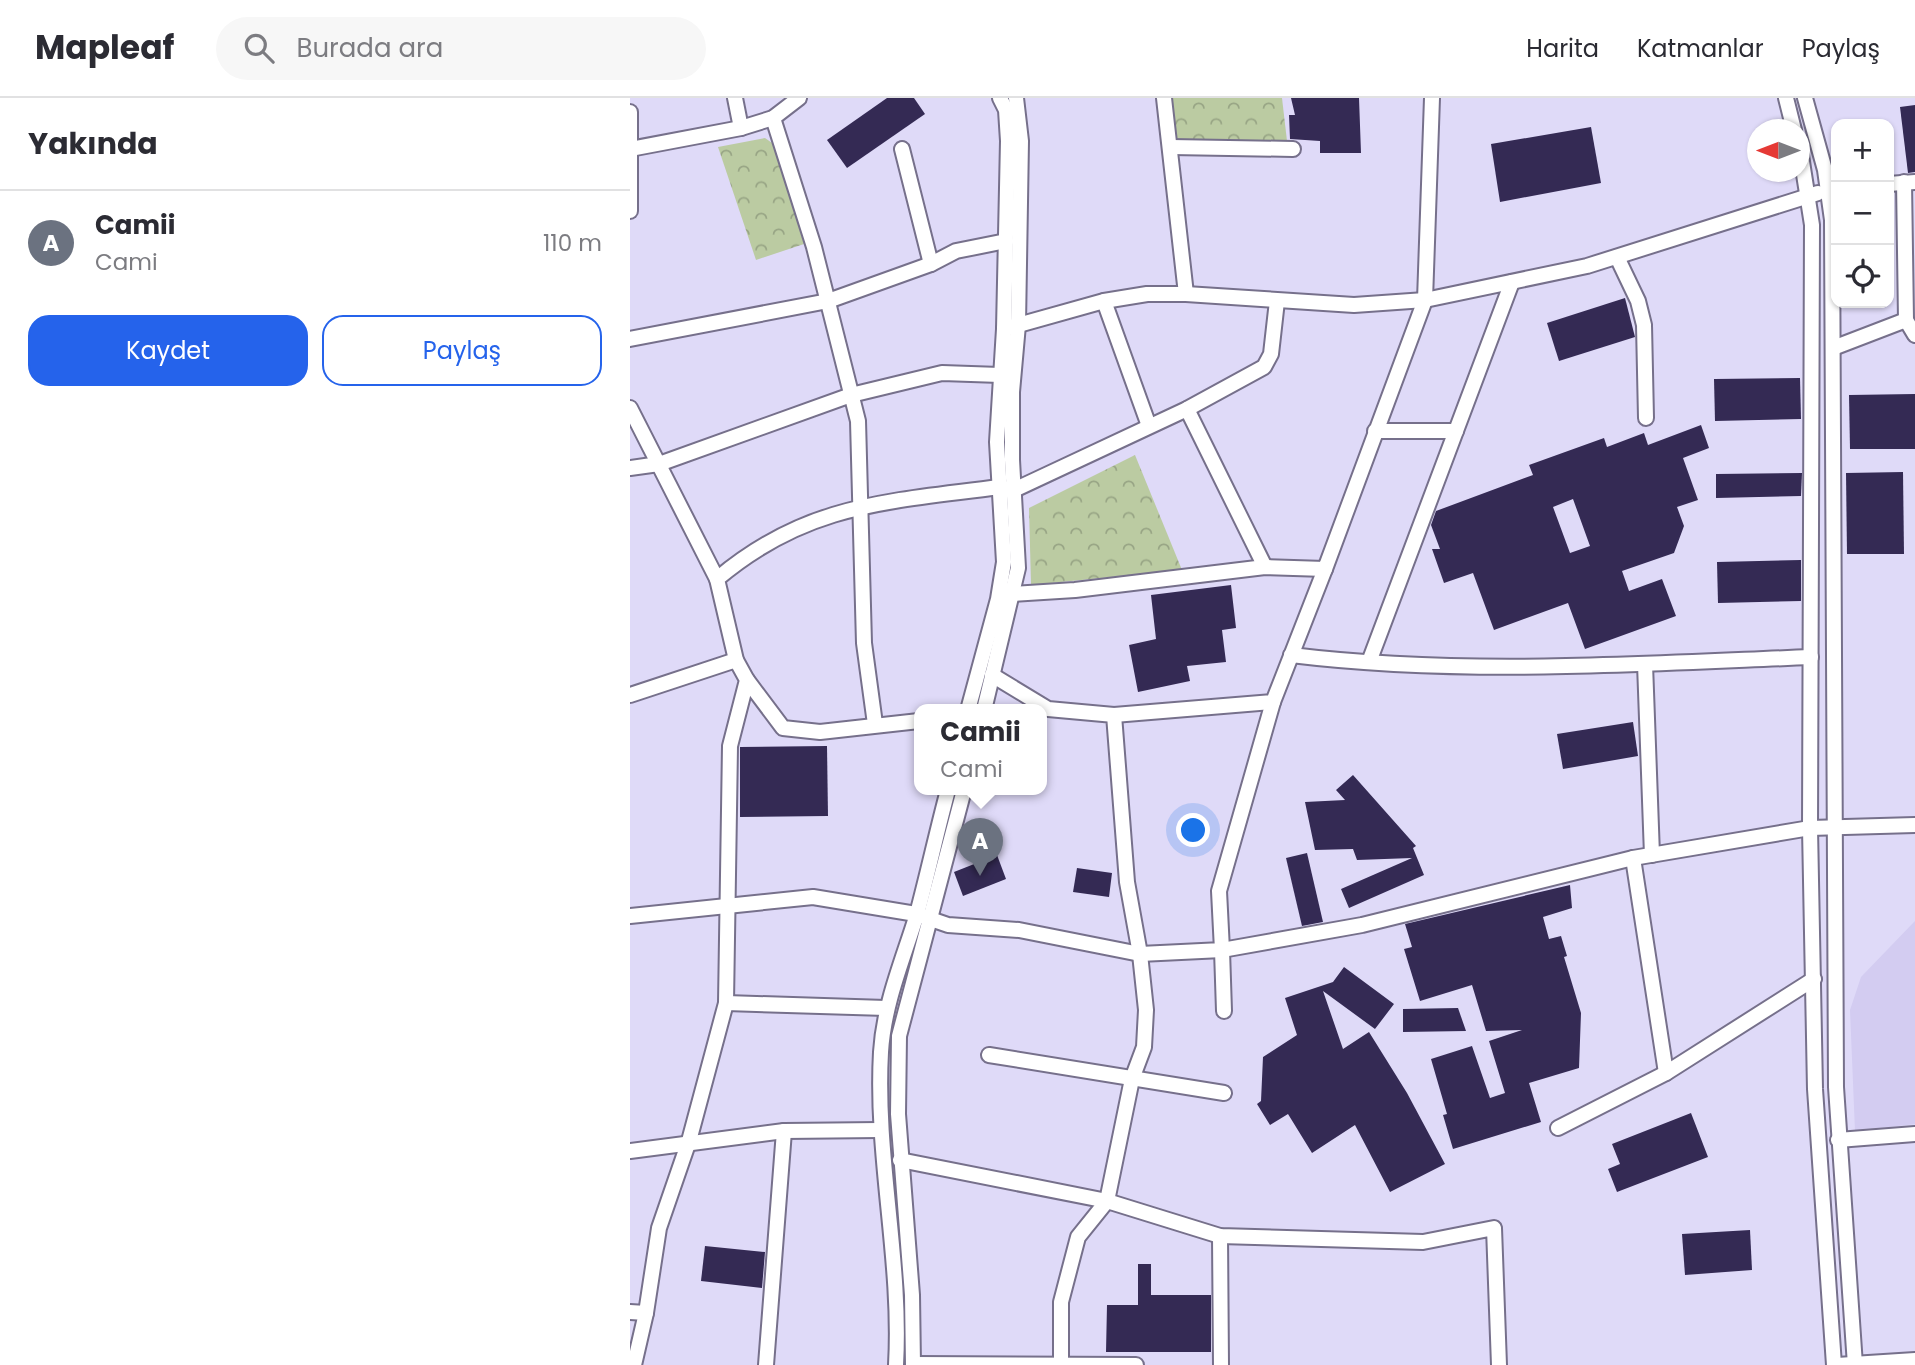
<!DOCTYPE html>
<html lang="tr">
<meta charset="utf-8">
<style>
:root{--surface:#fff;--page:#f7f7f7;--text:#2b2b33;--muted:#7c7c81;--line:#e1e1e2;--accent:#2563eb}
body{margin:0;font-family:Poppins,sans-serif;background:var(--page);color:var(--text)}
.controls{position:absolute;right:21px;top:21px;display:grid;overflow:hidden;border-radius:14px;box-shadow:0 2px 5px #0004}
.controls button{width:63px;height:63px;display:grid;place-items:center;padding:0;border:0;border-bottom:2px solid var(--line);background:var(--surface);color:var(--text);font:35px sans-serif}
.compass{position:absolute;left:1117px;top:21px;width:63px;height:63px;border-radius:50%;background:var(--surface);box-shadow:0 2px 5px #0004;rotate:270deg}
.you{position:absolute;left:564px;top:733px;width:24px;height:24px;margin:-18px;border:5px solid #fff;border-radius:50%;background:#1a73e8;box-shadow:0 0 0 10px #1a73e833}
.badge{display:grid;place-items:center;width:46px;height:46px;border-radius:50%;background:var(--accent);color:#fff;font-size:23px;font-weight:700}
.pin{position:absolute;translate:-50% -58px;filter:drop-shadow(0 2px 4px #0008)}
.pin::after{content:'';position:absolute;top:37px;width:24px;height:21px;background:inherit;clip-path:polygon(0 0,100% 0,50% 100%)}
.popup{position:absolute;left:284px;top:606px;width:133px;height:91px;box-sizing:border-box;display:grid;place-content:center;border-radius:14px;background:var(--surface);filter:drop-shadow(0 2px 5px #0005);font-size:23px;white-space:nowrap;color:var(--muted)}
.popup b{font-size:26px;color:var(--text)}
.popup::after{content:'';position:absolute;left:50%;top:100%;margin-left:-14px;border:14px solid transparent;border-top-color:var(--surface)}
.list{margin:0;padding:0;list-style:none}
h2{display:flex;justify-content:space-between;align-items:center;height:91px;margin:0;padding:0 28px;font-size:30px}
h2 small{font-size:23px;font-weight:400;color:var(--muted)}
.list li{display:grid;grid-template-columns:46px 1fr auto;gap:21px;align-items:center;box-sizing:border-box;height:105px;padding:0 28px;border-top:2px solid var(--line)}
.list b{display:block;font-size:26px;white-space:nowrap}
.list p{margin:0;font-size:23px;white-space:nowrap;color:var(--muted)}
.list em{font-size:23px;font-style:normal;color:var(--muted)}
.actions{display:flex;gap:14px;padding:21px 28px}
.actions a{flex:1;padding:16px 0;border:2px solid var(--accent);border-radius:21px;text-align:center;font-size:24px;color:var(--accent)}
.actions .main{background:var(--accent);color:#fff}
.icon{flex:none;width:38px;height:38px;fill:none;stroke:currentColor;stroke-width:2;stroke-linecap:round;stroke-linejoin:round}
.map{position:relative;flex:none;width:1285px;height:1267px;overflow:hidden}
header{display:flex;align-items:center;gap:42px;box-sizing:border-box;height:98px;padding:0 35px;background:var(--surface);border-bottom:2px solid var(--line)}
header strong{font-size:33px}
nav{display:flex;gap:38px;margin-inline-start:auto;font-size:24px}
.search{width:490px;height:63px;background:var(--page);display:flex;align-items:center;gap:18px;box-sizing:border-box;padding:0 24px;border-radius:38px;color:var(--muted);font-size:26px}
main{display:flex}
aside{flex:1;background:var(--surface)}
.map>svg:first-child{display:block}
</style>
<header>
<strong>Mapleaf</strong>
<div class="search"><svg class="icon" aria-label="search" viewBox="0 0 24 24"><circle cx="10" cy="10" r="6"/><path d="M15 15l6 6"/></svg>Burada ara</div>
<nav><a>Harita</a><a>Katmanlar</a><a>Paylaş</a></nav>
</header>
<main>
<aside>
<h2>Yakında<small></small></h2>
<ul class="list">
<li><span class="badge" style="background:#6b7280">A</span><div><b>Camii</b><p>Cami</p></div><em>110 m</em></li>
</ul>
<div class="actions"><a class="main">Kaydet</a><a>Paylaş</a></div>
</aside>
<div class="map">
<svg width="1285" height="1267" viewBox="0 0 1285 1267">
<defs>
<pattern id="park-crowns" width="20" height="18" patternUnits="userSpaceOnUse" patternTransform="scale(1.75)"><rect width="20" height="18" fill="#bbcba2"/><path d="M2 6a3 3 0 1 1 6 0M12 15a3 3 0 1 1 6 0" fill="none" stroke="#98a585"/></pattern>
</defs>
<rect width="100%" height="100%" fill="#dfdaf8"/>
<!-- built -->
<path fill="#d3ccf1" d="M1285 823V1026L1225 1033 1220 912 1231 879Z"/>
<!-- park -->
<g fill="url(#park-crowns)">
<path d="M539 0H652L657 43H550L544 39Z"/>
<path d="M135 40 145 47 174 146 126 162 88 49Z"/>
<path d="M505 357 552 472 401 487 399 410Z"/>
</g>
<!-- building -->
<g fill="#342a54" fill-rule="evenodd">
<path d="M257 0H284L295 16 217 70 197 42Z"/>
<path d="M661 0H729L731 55H690V43L660 41 659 17H665Z"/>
<path d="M1285 7V74L1278 75 1270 9Z"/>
<path d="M961 29 971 85 870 104 861 46Z"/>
<path d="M995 200 1005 239 929 263 917 225Z"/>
<path d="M1170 280 1171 321 1085 323 1084 281Z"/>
<path d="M1285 296V351H1220L1219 297Z"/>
<path d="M1071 327 1079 350 1053 360 1068 402 1047 409 1054 428 1044 455 992 473 999 493 1032 481 1046 518 955 551 938 505 864 532 843 475 814 485 802 451H810L801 427 806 413 903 377 899 367 974 340 977 349 1014 335 1018 347ZM943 401 960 448 940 455 923 409Z"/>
<path d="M1273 374 1274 456H1217L1216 375Z"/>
<path d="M1172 375 1171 398 1086 400V376Z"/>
<path d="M1171 462V503L1088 505 1087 464Z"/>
<path d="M601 487 606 530 592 532 596 564 557 568 560 583 508 594 499 547 526 541 521 497Z"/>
<path d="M1003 624 1008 658 933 671 927 636Z"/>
<path d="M197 648 198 718 110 719V649Z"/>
<path d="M723 677 786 748 783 750 794 777 719 810 711 791 782 760 727 762 723 751 685 752 675 704 715 702 706 692Z"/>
<path d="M677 755 693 824 672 828 656 760Z"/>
<path d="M367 757 376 781 333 798 324 774Z"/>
<path d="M447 770 482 775 479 799 443 794Z"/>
<path d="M940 787 942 810 913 819 919 841 931 838 937 858 934 859 951 915 949 970 899 985 911 1024 823 1051 813 1017 817 1016 801 961 842 948 860 1000 875 995 859 943 892 932 856 933 842 887 790 903 774 851 782 849 775 826Z"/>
<path d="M714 869 764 906 745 931 693 893 713 951 739 934 777 995 815 1066 760 1094 725 1027 682 1055 658 1016 640 1027 627 1006 631 1003 633 959 667 937 655 900 703 884Z"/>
<path d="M828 910 836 933 773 934V911Z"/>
<path d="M1061 1015 1078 1059 987 1094 978 1071 990 1066 982 1046Z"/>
<path d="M1120 1132 1122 1172 1055 1177 1052 1136Z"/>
<path d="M75 1148 135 1154 132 1190 71 1183Z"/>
<path d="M508 1166H521V1197H581V1254H476L477 1207H508Z"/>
</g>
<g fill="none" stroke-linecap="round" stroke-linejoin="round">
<!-- minor casing -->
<g stroke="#76708b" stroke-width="18">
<g id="minor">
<path d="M105 0 111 30"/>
<path d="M534 0 556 196"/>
<path d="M1156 0 1164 32"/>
<path d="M1175 0 1195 72 1202 122 1206 989 1225 1267"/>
<path d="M0 14V113"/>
<path d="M143 20 184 149 228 323 234 545 245 626"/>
<path d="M541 49 663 51"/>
<path d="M0 51 111 30 143 20 169 0"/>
<path d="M272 51 301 166"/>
<path d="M1170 51 1182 127 1180 730 1185 991 1204 1267"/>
<path d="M1274 84 1276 222 1285 237"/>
<path d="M1259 86 1285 84"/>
<path d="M987 159 1008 203 1014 227 1016 320"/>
<path d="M474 203 519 328"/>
<path d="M374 231 474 203 517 196H556L724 207 795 202 957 168 1188 95"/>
<path d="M0 241 198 203 301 166 326 153 376 143"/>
<path d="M1203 250 1276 222"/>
<path d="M0 310 87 481"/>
<path d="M557 311 635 469"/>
<path d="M745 333H826"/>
<path d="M0 370 29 366 221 297 312 275 370 277"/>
<path d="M383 496 445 492 635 469 695 471 795 202 802 0"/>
<path d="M661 557C833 578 1009 566 1181 559"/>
<path d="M739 564 882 184"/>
<path d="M1015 566 1022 757"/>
<path d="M362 577 418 611 484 617 497 784 510 856 516 912 514 949 502 981 477 1103 448 1139 431 1204V1267"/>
<path d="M117 582 153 630 190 634 289 623"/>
<path d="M0 597 106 562"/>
<path d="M338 612 368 501 374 464 367 344 374 231 378 43 376 12 370 0"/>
<path d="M354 612 388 470 382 362V294L388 227 391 43 386 0"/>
<path d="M484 617 643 604 695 471"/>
<path d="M1003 760 1036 975"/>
<path d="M0 818 183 799 286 816 318 827 389 832 510 856 592 852 589 793 643 604"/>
<path d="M96 905 256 910"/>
<path d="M594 913 592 852 732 827 1003 760 1180 730 1285 727"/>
<path d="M359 957 594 995"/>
<path d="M928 1030 1036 975 1184 881"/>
<path d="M1208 1042 1285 1036"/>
<path d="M0 1053 154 1033 250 1032"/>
<path d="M270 1062 477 1103 590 1138 793 1144 864 1130 869 1267"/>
<path d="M590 1138 591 1267"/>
<path d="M0 1214 16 1215"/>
<path d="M283 1266 506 1267"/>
<path d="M4 1267 16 1215 29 1130 59 1043 96 905 100 648 117 582 106 562 87 481C177 405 258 404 369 389L384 392 557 311 634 269 641 256 647 203"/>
<path d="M136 1267 154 1033"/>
<path d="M266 1267C272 1163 245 1059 251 954 254 905 273 862 287 816 298 775 307 733 318 692"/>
<path d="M283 1267 282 1197 268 1016 269 938 334 692"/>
<path d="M1207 1267 1285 1262"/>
</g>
</g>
<!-- minor -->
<use href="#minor" stroke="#fff" stroke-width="14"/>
</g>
</svg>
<div class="controls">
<button>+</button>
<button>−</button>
<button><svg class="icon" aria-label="locate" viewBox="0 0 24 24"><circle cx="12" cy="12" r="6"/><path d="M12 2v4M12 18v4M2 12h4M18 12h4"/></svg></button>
</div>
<svg class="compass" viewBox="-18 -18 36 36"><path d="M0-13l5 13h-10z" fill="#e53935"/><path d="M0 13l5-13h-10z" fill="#7c7c81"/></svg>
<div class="you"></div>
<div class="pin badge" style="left:350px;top:778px;background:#6b7280">A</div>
<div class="popup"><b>Camii</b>Cami</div>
</div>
</main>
